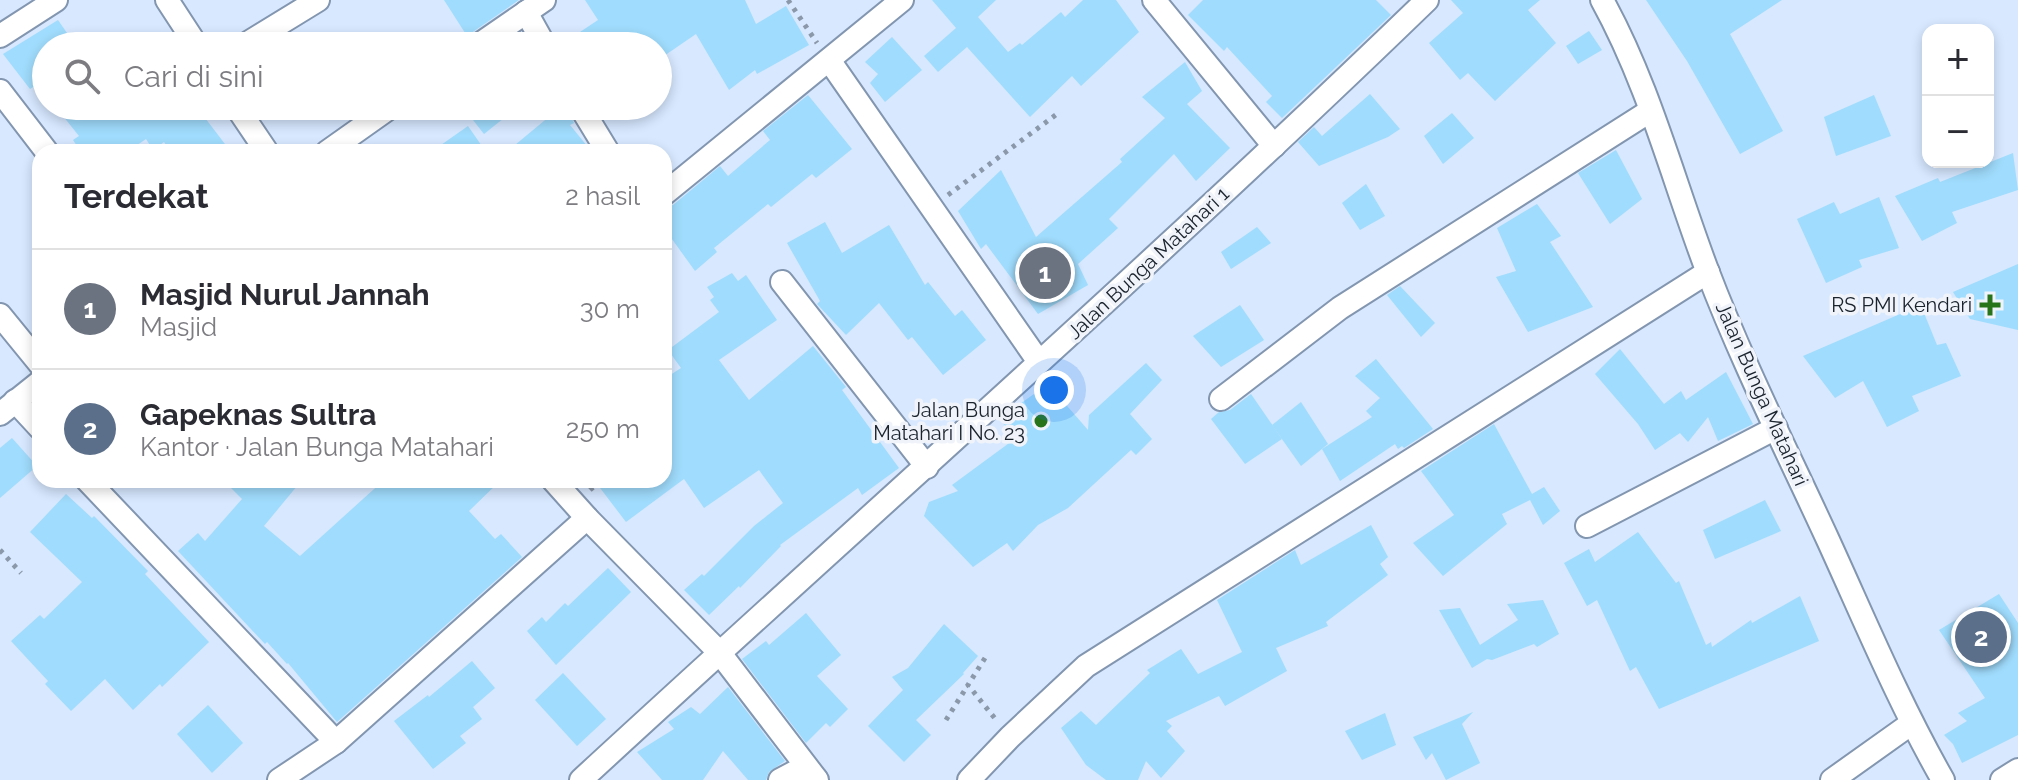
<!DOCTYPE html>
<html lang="id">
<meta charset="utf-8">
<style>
:root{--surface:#fff;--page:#f2f2f3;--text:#2b2b33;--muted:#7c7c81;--line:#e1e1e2;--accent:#0b8043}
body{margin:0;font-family:Raleway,sans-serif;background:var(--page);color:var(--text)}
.controls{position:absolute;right:24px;top:24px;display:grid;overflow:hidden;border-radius:16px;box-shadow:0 4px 12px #0003}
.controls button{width:72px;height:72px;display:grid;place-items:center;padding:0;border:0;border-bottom:2px solid var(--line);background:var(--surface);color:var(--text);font:40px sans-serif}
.you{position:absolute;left:1054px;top:390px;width:28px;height:28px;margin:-20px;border:6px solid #fff;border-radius:50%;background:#1a73e8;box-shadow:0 0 0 12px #1a73e833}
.badge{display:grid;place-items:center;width:52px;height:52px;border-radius:50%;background:var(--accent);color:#fff;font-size:26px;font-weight:700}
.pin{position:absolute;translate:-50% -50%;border:4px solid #fff;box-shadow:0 2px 8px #0006}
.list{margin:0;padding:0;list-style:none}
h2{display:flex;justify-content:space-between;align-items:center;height:104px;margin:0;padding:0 32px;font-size:34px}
h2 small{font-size:26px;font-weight:400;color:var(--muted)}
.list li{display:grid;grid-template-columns:52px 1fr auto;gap:24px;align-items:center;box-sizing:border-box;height:120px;padding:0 32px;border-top:2px solid var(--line)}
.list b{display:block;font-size:30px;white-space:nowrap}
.list p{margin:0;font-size:26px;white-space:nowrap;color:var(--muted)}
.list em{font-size:26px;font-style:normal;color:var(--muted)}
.icon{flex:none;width:44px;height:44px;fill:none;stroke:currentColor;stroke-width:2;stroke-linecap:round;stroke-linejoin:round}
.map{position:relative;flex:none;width:2018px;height:780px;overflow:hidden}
.search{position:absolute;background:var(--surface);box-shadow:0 4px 12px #0003;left:32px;top:32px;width:640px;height:88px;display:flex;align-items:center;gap:20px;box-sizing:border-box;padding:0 28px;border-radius:44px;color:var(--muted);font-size:30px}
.panel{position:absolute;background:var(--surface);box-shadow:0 4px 12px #0003;left:32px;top:144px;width:640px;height:344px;border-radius:24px}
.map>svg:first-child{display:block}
</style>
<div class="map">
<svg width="2018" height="780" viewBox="0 0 2018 780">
<rect width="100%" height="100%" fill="#d7e8ff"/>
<!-- building -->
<g fill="#a0dcfd">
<path d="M444 0H519L467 36Z"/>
<path d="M585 0H745L756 24 786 6 809 45 757 74 755 70 729 90 696 34 658 60V46H559L598 20Z"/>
<path d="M932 0H996L978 17 1008 52 1020 43 1022 45 1061 12 1065 17 1083 0H1116L1139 32 1081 86 1072 76 1030 117 967 47 938 72 924 56 956 28Z"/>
<path d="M1203 0H1376L1391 15 1282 118 1266 102 1272 96 1227 47 1224 51 1188 15Z"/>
<path d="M1451 0H1540L1528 10 1556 43 1495 101 1468 73 1460 80 1429 43 1463 13Z"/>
<path d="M1646 0H1782L1730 34 1783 131 1740 154 1687 61Z"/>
<path d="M58 20 76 46H46V79L30 89 3 54Z"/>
<path d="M1589 31 1602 50 1578 64 1566 46Z"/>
<path d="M892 37 922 70 885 102 870 83 878 74 865 62Z"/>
<path d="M1185 62 1202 91 1187 104 1230 148 1196 181 1174 154 1109 219 1118 228 1078 264 1088 285 1038 314 986 244 981 249 958 211 1001 170 1036 237 1122 162 1120 159 1165 118 1142 97Z"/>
<path d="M1370 94 1400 129 1388 137 1319 166 1298 142 1314 127 1322 136Z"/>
<path d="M808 95 852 149 816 178 812 174 771 207 768 204 714 248 717 252 695 271 664 228V208L673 205 720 166 728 176 770 140 763 131Z"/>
<path d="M1874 95 1891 136 1836 156 1824 117Z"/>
<path d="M55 106H196L231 152H171L164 142 153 150 146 139 127 152H81L73 140 79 136Z"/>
<path d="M462 106H495L504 118 484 134Z"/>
<path d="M562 106H566L574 123 570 125 592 152H538L535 148 529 152H520L515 145Z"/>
<path d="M1452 113 1474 138 1443 164 1424 136Z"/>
<path d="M468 126 486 152H431Z"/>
<path d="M1616 150 1642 199 1610 224 1578 173Z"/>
<path d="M2013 153 2018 190 1952 212 1957 223 1922 241 1895 196 1938 178 1940 182Z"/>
<path d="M1366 184 1385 216 1360 230 1342 203Z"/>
<path d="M1879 197 1899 248 1859 260 1862 267 1826 283 1797 219 1834 202 1840 214Z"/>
<path d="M1537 204 1561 236 1550 242 1593 307 1528 332 1496 277 1516 271 1497 228Z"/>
<path d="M825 222 842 253 889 225 925 285 928 282 955 316 962 310 986 340 943 375 912 337 908 340 879 303 846 335 817 304 820 301 787 243Z"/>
<path d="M1257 227 1271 243 1231 269 1221 252Z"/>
<path d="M2018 264V330L1970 319 1953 292Z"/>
<path d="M732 273 738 281 746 275 777 320 719 360 749 400 813 346 846 387 842 390 899 468 862 495 858 488 780 545 781 546 740 588 739 586 709 615 684 590 702 574 704 576 754 526 783 503 759 470 704 508 684 479 626 522 594 480H664V379L681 368 668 350 719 312 710 300 714 297 707 287Z"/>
<path d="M1400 286 1435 323 1421 337 1387 295Z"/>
<path d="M1240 305 1264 340 1221 367 1193 336Z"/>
<path d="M1914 308H1922L1937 345 1946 343 1961 376 1912 396 1919 411 1887 427 1863 381 1835 398 1803 356Z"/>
<path d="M1620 349 1664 404 1681 391 1686 400 1726 372 1753 424 1718 441 1708 417 1688 442 1680 433 1655 450 1638 424 1595 374Z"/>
<path d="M1376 359 1433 429 1404 448 1402 446 1398 449 1395 444 1340 481 1322 449 1372 417 1366 411 1380 398 1355 376Z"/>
<path d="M1146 363 1162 380 1130 414 1152 439 1136 455 1131 450 1068 508 1038 525 1013 551 1007 543 973 567 924 516 929 502 958 491 952 485 1016 438 999 419 1048 384 1088 430 1089 415Z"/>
<path d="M1251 394 1282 439 1245 464 1211 419 1219 412 1230 410Z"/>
<path d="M1301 402 1328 444 1301 466 1272 425Z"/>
<path d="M1494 424 1532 494 1544 487 1560 511 1543 525 1530 500 1502 514 1507 524 1443 576 1413 543 1454 515 1421 471Z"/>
<path d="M12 438 37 466 0 498V448Z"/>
<path d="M223 480H302L264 526 300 556 384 480H501L469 511 495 539 501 534 522 557 337 722 288 663 287 664 267 642 265 644 178 551 198 533 205 541 242 499Z"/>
<path d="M66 494 92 518 94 516 148 571 145 574 209 642 162 687 160 684 133 710 105 679 71 711 45 684 48 681 11 641 40 615 44 619 82 582 30 532Z"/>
<path d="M1765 500 1781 531 1715 559 1703 530Z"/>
<path d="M1371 525 1388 557 1380 564 1388 575 1326 622 1328 626 1276 648 1287 671 1225 706 1219 696 1166 721 1172 726 1167 731 1185 751 1161 778 1146 761 1138 780H1106L1086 765 1061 728 1081 711 1096 725 1150 673 1147 670 1181 649 1198 674 1242 652 1217 600 1295 550 1301 565Z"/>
<path d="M1638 532 1676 583 1679 581 1706 645 1711 642 1712 647 1751 620 1752 623 1800 596 1819 641 1659 709 1636 667 1630 671 1597 600 1587 606 1564 563 1589 549 1595 562Z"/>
<path d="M608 568 631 592 556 665 527 631 542 617 546 622 565 603 568 606Z"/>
<path d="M1999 594 2018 623V735L1962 763 1953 744 1944 735 1967 721 1958 713 1985 698 1939 630Z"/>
<path d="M1543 600 1559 634 1537 647 1534 644 1492 660 1487 659 1472 668 1439 610 1460 608 1480 645 1518 620 1507 604Z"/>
<path d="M806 613 841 655 817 676 848 709 830 727 826 723 806 743 742 659 766 641 769 645Z"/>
<path d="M944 624 978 656 963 673 964 674 916 720 931 735 904 762 868 726 903 690 892 677 908 668Z"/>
<path d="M472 661 495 688 473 707 482 719 460 736 466 743 433 769 394 721 428 695 429 697Z"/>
<path d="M563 673 606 719 577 746 535 700Z"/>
<path d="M728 687 785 761 769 772 766 780H748L723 751 703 780H662L637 752 674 729 668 722 691 707 700 714Z"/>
<path d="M208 705 243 743 212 773 177 734Z"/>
<path d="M1473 712 1462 724 1480 763 1446 780 1432 753 1426 760 1413 737Z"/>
<path d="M1385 713 1396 745 1362 760 1345 731Z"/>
</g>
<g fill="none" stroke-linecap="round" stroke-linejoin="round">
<!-- minor casing -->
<g stroke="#8396b0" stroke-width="26">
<g id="minor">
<path d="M167 0 197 46"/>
<path d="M1154 0 1274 146"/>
<path d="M1602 0C1649 85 1673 180 1707 270 1742 362 1787 451 1828 540 1865 621 1899 703 1943 780"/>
<path d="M526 12 545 46"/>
<path d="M0 36 56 0"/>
<path d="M243 46 318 0"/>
<path d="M477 46 544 0"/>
<path d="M829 60 1039 362"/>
<path d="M0 91 47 152"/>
<path d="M236 106 267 152"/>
<path d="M580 106 608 152"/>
<path d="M327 152 392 106"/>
<path d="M664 194 902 0"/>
<path d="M782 282 927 467"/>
<path d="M0 315 40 364"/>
<path d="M1221 399 1340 308 1650 111"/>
<path d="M15 401 40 428"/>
<path d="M0 414 40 382"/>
<path d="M87 480 336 742"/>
<path d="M553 480 587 518 719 652 817 780"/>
<path d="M1587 526 1776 428"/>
<path d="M279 780 336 742 587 518"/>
<path d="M581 780C863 520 1151 267 1427 0"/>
<path d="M780 780 797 771 816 779"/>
<path d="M969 780 1010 737 1086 666 1708 272"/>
<path d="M1832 780 1912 723"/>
<path d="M2002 780 2018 770"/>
</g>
</g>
<!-- path -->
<g stroke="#8b98aa" stroke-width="5" stroke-dasharray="4 6" stroke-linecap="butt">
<path d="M788 0 817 43"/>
<path d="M948 195 1057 114"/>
<path d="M590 490 601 480"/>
<path d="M0 550 21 573"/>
<path d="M985 658 968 685 997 721"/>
<path d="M946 720 968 685"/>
</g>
<!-- minor -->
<use href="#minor" stroke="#fff" stroke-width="22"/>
</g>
<!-- markers -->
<g fill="#27741a" stroke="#f0f4fa" stroke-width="3">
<path d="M1986 293h8v8h8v8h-8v8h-8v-8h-8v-8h8z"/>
<circle cx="1041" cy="421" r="8"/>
</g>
<g text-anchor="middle" stroke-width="7" stroke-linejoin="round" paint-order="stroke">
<!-- street labels -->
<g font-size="20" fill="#1a222c" stroke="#f0f4fa">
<text transform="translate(1148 263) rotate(-43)" y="7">Jalan Bunga Matahari 1</text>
<text transform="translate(1762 394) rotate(66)" y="7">Jalan Bunga Matahari</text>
</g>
<!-- poi labels -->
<g font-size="20" fill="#1a222c" stroke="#f0f4fa" text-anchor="end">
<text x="1972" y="312">RS PMI Kendari</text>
<text x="1025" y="417">Jalan Bunga<tspan x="1025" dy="23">Matahari I No. 23</tspan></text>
</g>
</g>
</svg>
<div class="controls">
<button>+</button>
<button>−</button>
</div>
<div class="you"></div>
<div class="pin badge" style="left:1045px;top:273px;background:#6b7280">1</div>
<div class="pin badge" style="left:1981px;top:637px;background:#5c6f8a">2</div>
<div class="search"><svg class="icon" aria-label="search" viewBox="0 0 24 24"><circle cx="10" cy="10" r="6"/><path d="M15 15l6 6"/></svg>Cari di sini</div>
<section class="panel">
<h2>Terdekat<small>2 hasil</small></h2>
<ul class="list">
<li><span class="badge" style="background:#6b7280">1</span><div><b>Masjid Nurul Jannah</b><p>Masjid</p></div><em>30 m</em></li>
<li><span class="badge" style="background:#5c6f8a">2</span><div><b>Gapeknas Sultra</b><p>Kantor · Jalan Bunga Matahari</p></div><em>250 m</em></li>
</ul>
</section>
</div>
